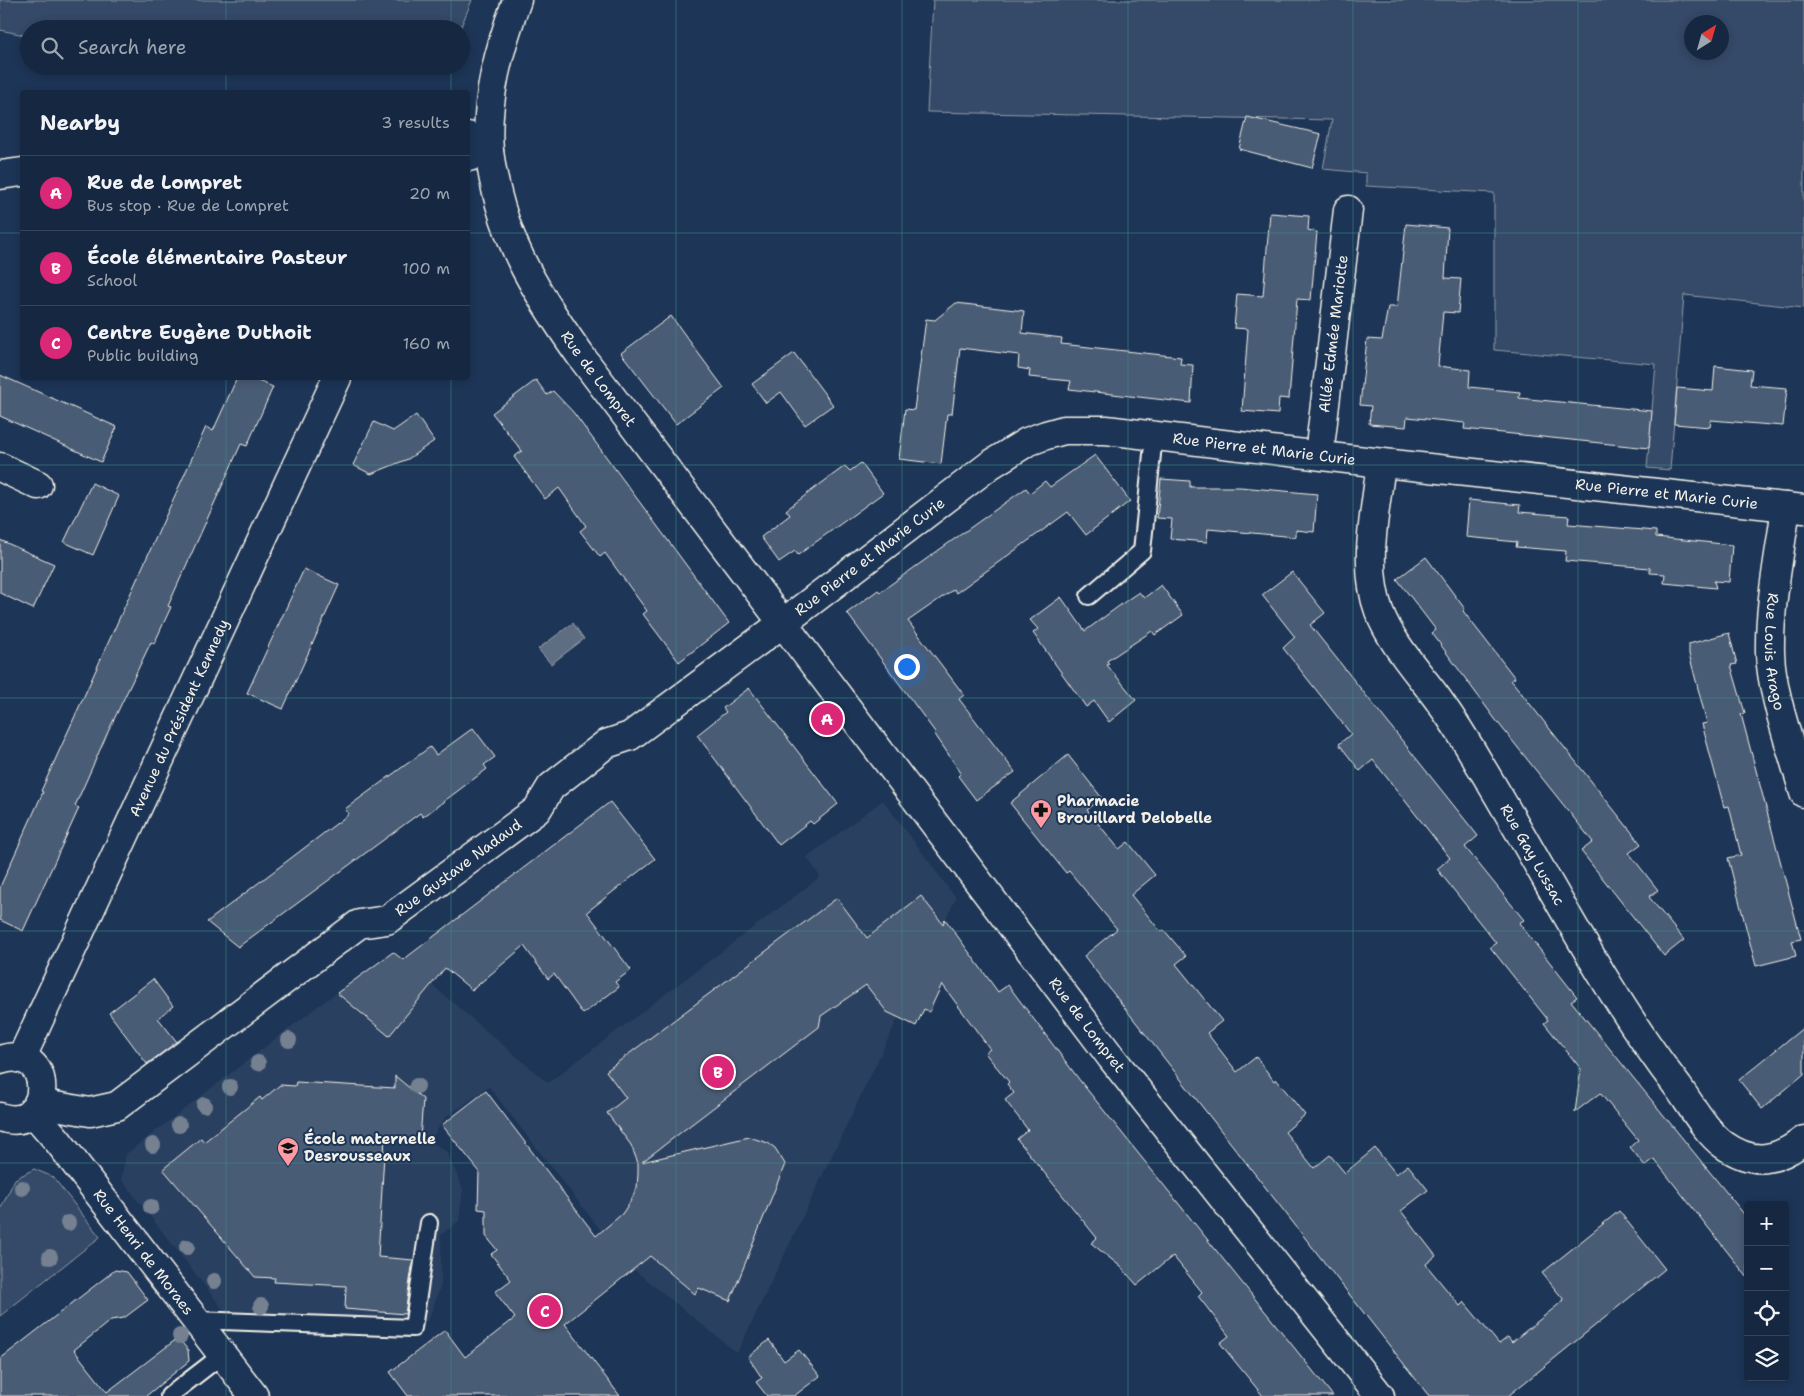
<!DOCTYPE html>
<meta charset="utf-8">
<style>
:root{--surface:#162841;--page:#23344c;--text:#f1f3f6;--muted:#9ea6b1;--line:#35445a;--accent:#db2777}
body{margin:0;font-family:"Shantell Sans",sans-serif;background:var(--page);color:var(--text)}
.controls{position:absolute;right:15px;bottom:15px;display:grid;overflow:hidden;border-radius:5px;box-shadow:0 2px 8px #0003}
.controls button{width:45px;height:45px;display:grid;place-items:center;padding:0;border:0;border-bottom:1px solid var(--line);background:var(--surface);color:var(--text);font:25px sans-serif}
.compass{position:absolute;left:1684px;top:15px;width:45px;height:45px;border-radius:50%;background:var(--surface);box-shadow:0 2px 8px #0003;rotate:37deg}
.you{position:absolute;left:906px;top:666px;width:18px;height:18px;margin:-12px;border:4px solid #fff;border-radius:50%;background:#1a73e8;box-shadow:0 0 0 8px #1a73e833}
.badge{display:grid;place-items:center;width:32px;height:32px;border-radius:50%;background:var(--accent);color:#fff;font-size:16px;font-weight:700}
.pin{position:absolute;translate:-50% -50%;border:2px solid #fff;box-shadow:0 1px 5px #0006}
.list{margin:0;padding:0;list-style:none}
h2{display:flex;justify-content:space-between;align-items:center;height:65px;margin:0;padding:0 20px;font-size:21px}
h2 small{font-size:16px;font-weight:400;color:var(--muted)}
.list li{display:grid;grid-template-columns:32px 1fr auto;gap:15px;align-items:center;box-sizing:border-box;height:75px;padding:0 20px;border-top:1px solid var(--line)}
.list b{display:block;font-size:19px;white-space:nowrap}
.list p{margin:0;font-size:16px;white-space:nowrap;color:var(--muted)}
.list em{font-size:16px;font-style:normal;color:var(--muted)}
.icon{flex:none;width:28px;height:28px;fill:none;stroke:currentColor;stroke-width:2;stroke-linecap:round;stroke-linejoin:round}
.map{position:relative;flex:none;width:1804px;height:1396px;overflow:hidden}
.search{position:absolute;background:var(--surface);box-shadow:0 2px 8px #0003;left:20px;top:20px;width:450px;height:55px;display:flex;align-items:center;gap:12px;box-sizing:border-box;padding:0 18px;border-radius:28px;color:var(--muted);font-size:19px}
.panel{position:absolute;background:var(--surface);box-shadow:0 2px 8px #0003;left:20px;top:90px;width:450px;height:290px;border-radius:5px}
.map>svg:first-child{display:block}
</style>
<div class="map">
<svg width="1804" height="1396" viewBox="0 0 1804 1396">
<rect width="100%" height="100%" fill="#1d3557"/>
<filter id="ink" filterUnits="userSpaceOnUse"><feTurbulence type="fractalNoise" baseFrequency=".02" numOctaves="2"/><feDisplacementMap in="SourceGraphic" scale="10" xChannelSelector="R" yChannelSelector="G"/><feConvolveMatrix kernelMatrix="1 2 1 2 8 2 1 2 1" color-interpolation-filters="sRGB"/></filter>
<g filter="url(#ink)">
<!-- built -->
<path fill="#2a4060" d="M883 800 956 898 737 1353 627 1264 489 1087 445 1118 430 1141 447 1152 463 1189 459 1221 441 1235V1285L429 1319 413 1328 233 1322 121 1179 126 1154 314 1009 393 952 548 1083 820 877 807 857Z"/>
<!-- green -->
<g fill="#354a67" stroke="#949ea8" fill-rule="evenodd">
<path d="M0 0H472L460 29H29V36L0 30Z"/>
<path d="M933 0H1804V308L1684 295 1670 470 1647 468 1656 364 1494 350V193L1366 186V173L1323 169 1332 120 927 112ZM1692 22H1722V52H1692Z"/>
<path d="M34 1169 53 1177 100 1237 0 1316V1210L15 1179Z"/>
</g>
<!-- water -->
<path fill="#5e6d82" stroke="#9aa2ab" d="M573 623 584 639 551 664 538 649Z"/>
<!-- building -->
<g fill="#485b74" stroke="#f4f1e8">
<path d="M1247 117 1321 134 1312 168 1239 149Z"/>
<path d="M1270 213 1309 216 1308 230 1317 232 1311 300 1297 299 1289 399 1279 398 1278 414 1242 411 1248 329 1234 328 1237 294 1263 296Z"/>
<path d="M1406 224 1448 228 1445 278 1461 279 1458 313 1443 312 1438 366 1470 370 1469 387 1520 392 1519 398 1652 411 1649 448 1464 429 1465 423 1407 417 1406 427 1369 424 1371 406 1360 405 1367 339 1382 340 1388 307H1397Z"/>
<path d="M956 303 1024 311 1022 333 1062 338 1061 344 1181 357 1180 364 1193 365 1191 403 1069 389 1071 381 1029 377 1030 370 1018 368 1019 355 960 348 952 414H947L941 464 899 459 905 409 914 410 926 319 935 320Z"/>
<path d="M671 316 724 388 676 424 621 353Z"/>
<path d="M794 353 833 405 805 425 781 392 766 403 752 384Z"/>
<path d="M1715 366 1752 370 1750 385 1787 388 1783 426 1711 420 1710 427 1674 424 1677 388 1713 391Z"/>
<path d="M0 375 117 427 101 462 0 416Z"/>
<path d="M237 378H251L273 387 247 446 241 444 168 606 171 607 154 644 151 642 107 734 75 806 79 808 23 931 0 920V887L43 792 41 791 206 427 213 431Z"/>
<path d="M536 380 547 395 553 391 573 412 729 623 679 662 643 614 647 611 605 553 600 557 580 531 586 526 559 488 545 499 514 457 522 451 492 413Z"/>
<path d="M416 415 434 441 408 459 371 474 353 465 374 422 393 431Z"/>
<path d="M1095 455 1130 501 1086 535 1068 512 956 593 954 589 908 621 964 695 959 699 1015 772 976 800 958 776 961 773 934 733 935 732 847 613 878 590 880 592 1026 488 1030 493 1045 481 1050 487Z"/>
<path d="M861 463 883 493 798 555 795 551 779 562 761 537 790 515 786 510 815 488 845 466 850 471Z"/>
<path d="M1161 479 1190 481V487H1240L1317 494 1314 532 1296 530V537L1208 529 1207 542 1170 539 1172 519 1157 518Z"/>
<path d="M92 483 119 496 93 555 64 542Z"/>
<path d="M1469 500 1520 505 1519 512 1569 516 1568 524 1656 531V537L1732 545 1729 582 1714 581 1716 588 1664 583 1665 574 1650 573V568L1565 561 1566 551 1516 547 1517 542 1466 537Z"/>
<path d="M0 540 54 564 33 609 0 593Z"/>
<path d="M1426 557 1465 609 1463 611 1515 678 1511 680 1641 844 1629 853 1658 890 1649 897 1684 940 1664 956 1581 851 1593 842 1495 719 1432 633 1436 630 1397 579Z"/>
<path d="M304 569 339 585 283 709 247 693Z"/>
<path d="M1292 572 1325 613 1310 625 1478 836 1465 847 1524 920 1519 923 1577 997 1571 1001 1748 1219V1278L1654 1159 1645 1166 1630 1147 1638 1140 1600 1093 1575 1112 1581 1069 1544 1023 1548 1020 1490 947 1496 943 1437 869 1450 858 1373 760 1360 771 1339 744 1351 734 1283 648 1295 637 1262 595Z"/>
<path d="M1161 585 1183 615 1155 635 1152 631 1107 661 1109 664 1107 665 1136 700 1109 722 1094 701 1086 707 1033 633 1038 629 1030 620 1061 597 1085 631 1130 598 1139 592 1144 598Z"/>
<path d="M1729 633 1737 664 1731 665 1745 713 1741 714 1801 939 1792 941 1796 956 1756 966 1728 858 1741 855 1729 806 1724 807 1702 724 1707 723 1689 654V644Z"/>
<path d="M749 688 838 804 813 824 810 821 779 845 697 735 726 712 723 708Z"/>
<path d="M473 728 495 757 484 765 487 769 423 817 420 813 238 947 207 922 349 814 345 809 430 747 436 755Z"/>
<path d="M1068 755 1102 798 1087 810 1119 849 1128 842 1155 875 1131 895 1161 932 1164 930 1186 956 1176 964 1222 1021 1207 1033 1237 1072 1256 1057 1274 1081 1276 1079 1305 1115 1285 1132 1314 1168 1330 1155 1345 1173 1375 1148 1396 1174 1408 1165 1428 1190 1401 1211 1436 1256 1426 1264 1427 1266 1460 1306 1464 1302 1499 1344 1508 1337 1512 1342 1564 1300 1542 1273 1619 1211 1665 1269 1508 1396H1429L1084 956 1117 929 1069 871 1066 873 1010 803Z"/>
<path d="M610 802 655 859 587 912 631 970 615 982 619 987 583 1014 554 974 548 979 524 946 472 990 445 968 389 1036 337 993 393 952 403 960Z"/>
<path d="M921 896 943 924 945 919 998 992 1008 985 1081 1082 1333 1396H1263L1220 1343 1229 1336 1198 1296 1202 1292 1173 1256 1137 1285 1121 1267 1091 1243 1097 1238 1017 1139 1028 1130 1005 1100 1014 1093 1007 1084 1009 1082 985 1053 990 1049 942 984 929 1012 924 1009 916 1026 887 1012 866 985 821 1016 819 1027 642 1162 749 1137 768 1143 775 1148 785 1164 730 1301 699 1288 695 1294 650 1256 565 1324 620 1396H408L390 1372 445 1330 465 1357 515 1318 495 1292 511 1280 491 1254 497 1250 486 1236V1210L478 1209 479 1171 442 1125 486 1091 596 1236 622 1214 630 1202 637 1188 638 1174V1163L631 1145 607 1113 626 1098 606 1071 837 898 867 938Z"/>
<path d="M153 979 173 1006 158 1018 177 1042 147 1064 109 1013Z"/>
<path d="M1804 1027V1074L1762 1109 1739 1080Z"/>
<path d="M395 1076 423 1099 420 1139 385 1137 378 1257 413 1260 405 1314 345 1309 346 1286 274 1282 275 1278 255 1277 163 1169 201 1138 204 1142 260 1097 262 1100 280 1085 295 1086 296 1082 395 1088Z"/>
<path d="M115 1270 127 1272 148 1300 124 1318 111 1320 74 1350 107 1392 178 1338 188 1350 189 1361 146 1396H0V1359Z"/>
<path d="M769 1340 784 1361 799 1350 820 1376 794 1396H767L756 1382 762 1378 748 1357Z"/>
</g>
<g fill="none" stroke-linecap="round" stroke-linejoin="round">
<!-- service casing -->
<g stroke="#f4f1e8" stroke-width="20">
<g id="service">
<path d="M1089 596 1142 551 1154 435"/>
<path d="M195 1320 413 1328 429 1223"/>
<path d="M169 1396 222 1355"/>
</g>
</g>
<!-- minor casing -->
<g stroke="#f4f1e8" stroke-width="31">
<g id="minor">
<path id="s1" d="M468 136 489 151C500 235 532 287 580 355L1111 1057 1380 1396"/>
<path d="M0 175 22 172"/>
<path id="s2" d="M1319 455 1348 210"/>
<path id="s3" d="M1381 463C1376 510 1362 565 1379 611 1391 643 1417 671 1437 698 1453 720 1467 742 1480 765 1546 873 1601 987 1678 1087 1691 1105 1706 1132 1724 1145 1754 1166 1777 1161 1804 1140"/>
<path d="M0 467 38 485"/>
<path id="s4" d="M1786 507C1780 554 1769 604 1770 652 1771 693 1793 753 1804 793"/>
<path id="s5" d="M38 1103 90 1112 117 1106 359 924 387 920 537 810 551 787 606 744 630 736 783 623 990 465 1027 442 1046 435 1064 430H1106L1347 459 1804 509"/>
<path id="s6" d="M32 1111 58 1141 254 1396"/>
</g>
</g>
<!-- tertiary casing -->
<g stroke="#f4f1e8" stroke-width="31">
<g id="tertiary">
<path d="M468 157 489 151C485 99 499 49 517 0"/>
<path id="s7" d="M21 1059 337 378"/>
<path d="M0 1060C56 1041 54 1136 0 1117"/>
</g>
</g>
<!-- service -->
<use href="#service" stroke="#1d3557" stroke-width="16"/>
<!-- minor -->
<use href="#minor" stroke="#1d3557" stroke-width="28"/>
<!-- tertiary -->
<use href="#tertiary" stroke="#1d3557" stroke-width="28"/>
</g>
<!-- trees -->
<g fill="#748191">
<circle cx="289" cy="1040" r="8"/>
<circle cx="258" cy="1063" r="8"/>
<circle cx="417" cy="1086" r="8"/>
<circle cx="230" cy="1087" r="8"/>
<circle cx="204" cy="1105" r="8"/>
<circle cx="179" cy="1125" r="8"/>
<circle cx="153" cy="1145" r="8"/>
<circle cx="22" cy="1188" r="8"/>
<circle cx="151" cy="1207" r="8"/>
<circle cx="68" cy="1223" r="8"/>
<circle cx="187" cy="1247" r="8"/>
<circle cx="50" cy="1257" r="8"/>
<circle cx="214" cy="1281" r="8"/>
<circle cx="261" cy="1306" r="8"/>
<circle cx="180" cy="1336" r="8"/>
</g>
</g>
<!-- grid -->
<path fill="none" stroke="#3d8f86" stroke-width="1" stroke-opacity="0.55" d="M226 0V29M451 0V29M676 0V1396M902 0V1396M1128 0V1396M1353 0V1396M1578 0V1396M226 66V92M451 66V92M0 233H22M468 233H1804M226 378V1396M451 378V1396M0 465H1804M0 698H1804M0 931H1804M0 1163H1804"/>
<!-- icons -->
<defs>
<g id="pharmacy-pin" transform="scale(1.125)"><path d="M0 17L-7.5 6A9.5 9.5 0 1 1 7.5 6Z" fill="#ff9aa2" stroke="#1d3557"/><path d="M-2-6h4v4h4v4h-4v4h-4v-4h-4v-4h4Z" fill="#111"/></g>
<g id="school-pin" transform="scale(1.125)"><path d="M0 17L-7.5 6A9.5 9.5 0 1 1 7.5 6Z" fill="#ff9aa2" stroke="#1d3557"/><path d="M0-5L7-2L0 1L-7-2ZM-4 1L0 2.5L4 1V4Q0 6-4 4Z" fill="#111"/></g>
</defs>
<g fill-rule="evenodd">
<use href="#pharmacy-pin" x="1041" y="810"/>
<use href="#school-pin" x="288" y="1148"/>
</g>
<g text-anchor="middle" stroke-width="4" stroke-linejoin="round" paint-order="stroke">
<!-- street labels -->
<g font-size="15" fill="#f4f1e8" stroke="#1d3557">
<text dy="5" stroke="none"><textPath href="#s2" startOffset="122">Allée Edmée Mariotte</textPath></text>
<text dy="5" stroke="none"><textPath href="#s1" startOffset="282">Rue de Lompret</textPath></text>
<text dy="5" stroke="none"><textPath href="#s5" startOffset="1454">Rue Pierre et Marie Curie</textPath></text>
<text dy="5" stroke="none"><textPath href="#s5" startOffset="1859">Rue Pierre et Marie Curie</textPath></text>
<text dy="5" stroke="none"><textPath href="#s5" startOffset="1019">Rue Pierre et Marie Curie</textPath></text>
<text dy="5" stroke="none"><textPath href="#s4" startOffset="146">Rue Louis Arago</textPath></text>
<text dy="5" stroke="none"><textPath href="#s7" startOffset="376">Avenue du Président Kennedy</textPath></text>
<text dy="5" stroke="none"><textPath href="#s3" startOffset="438">Rue Gay Lussac</textPath></text>
<text dy="5" stroke="none"><textPath href="#s5" startOffset="500">Rue Gustave Nadaud</textPath></text>
<text dy="5" stroke="none"><textPath href="#s1" startOffset="1092">Rue de Lompret</textPath></text>
<text dy="5" stroke="none"><textPath href="#s6" startOffset="180">Rue Henri de Moraes</textPath></text>
</g>
<!-- poi labels -->
<g font-size="15" font-weight="bold" fill="#f4f1e8" stroke="#1d3557" text-anchor="start">
<text x="1057" y="806">Pharmacie<tspan x="1057" dy="17">Brouillard Delobelle</tspan></text>
<text x="304" y="1144">École maternelle<tspan x="304" dy="17">Desrousseaux</tspan></text>
</g>
</g>
</svg>
<div class="controls">
<button>+</button>
<button>−</button>
<button><svg class="icon" aria-label="locate" viewBox="0 0 24 24"><circle cx="12" cy="12" r="6"/><path d="M12 2v4M12 18v4M2 12h4M18 12h4"/></svg></button>
<button><svg class="icon" aria-label="layers" viewBox="0 0 24 24"><path d="M12 4l9 5-9 5-9-5zM3 14l9 5 9-5"/></svg></button>
</div>
<svg class="compass" viewBox="-18 -18 36 36"><path d="M0-13l5 13h-10z" fill="#e53935"/><path d="M0 13l5-13h-10z" fill="#9ea6b1"/></svg>
<div class="you"></div>
<div class="pin badge" style="left:827px;top:719px">A</div>
<div class="pin badge" style="left:718px;top:1072px">B</div>
<div class="pin badge" style="left:545px;top:1311px">C</div>
<div class="search"><svg class="icon" aria-label="search" viewBox="0 0 24 24"><circle cx="10" cy="10" r="6"/><path d="M15 15l6 6"/></svg>Search here</div>
<section class="panel">
<h2>Nearby<small>3 results</small></h2>
<ul class="list">
<li><span class="badge">A</span><div><b>Rue de Lompret</b><p>Bus stop · Rue de Lompret</p></div><em>20 m</em></li>
<li><span class="badge">B</span><div><b>École élémentaire Pasteur</b><p>School</p></div><em>100 m</em></li>
<li><span class="badge">C</span><div><b>Centre Eugène Duthoit</b><p>Public building</p></div><em>160 m</em></li>
</ul>
</section>
</div>
